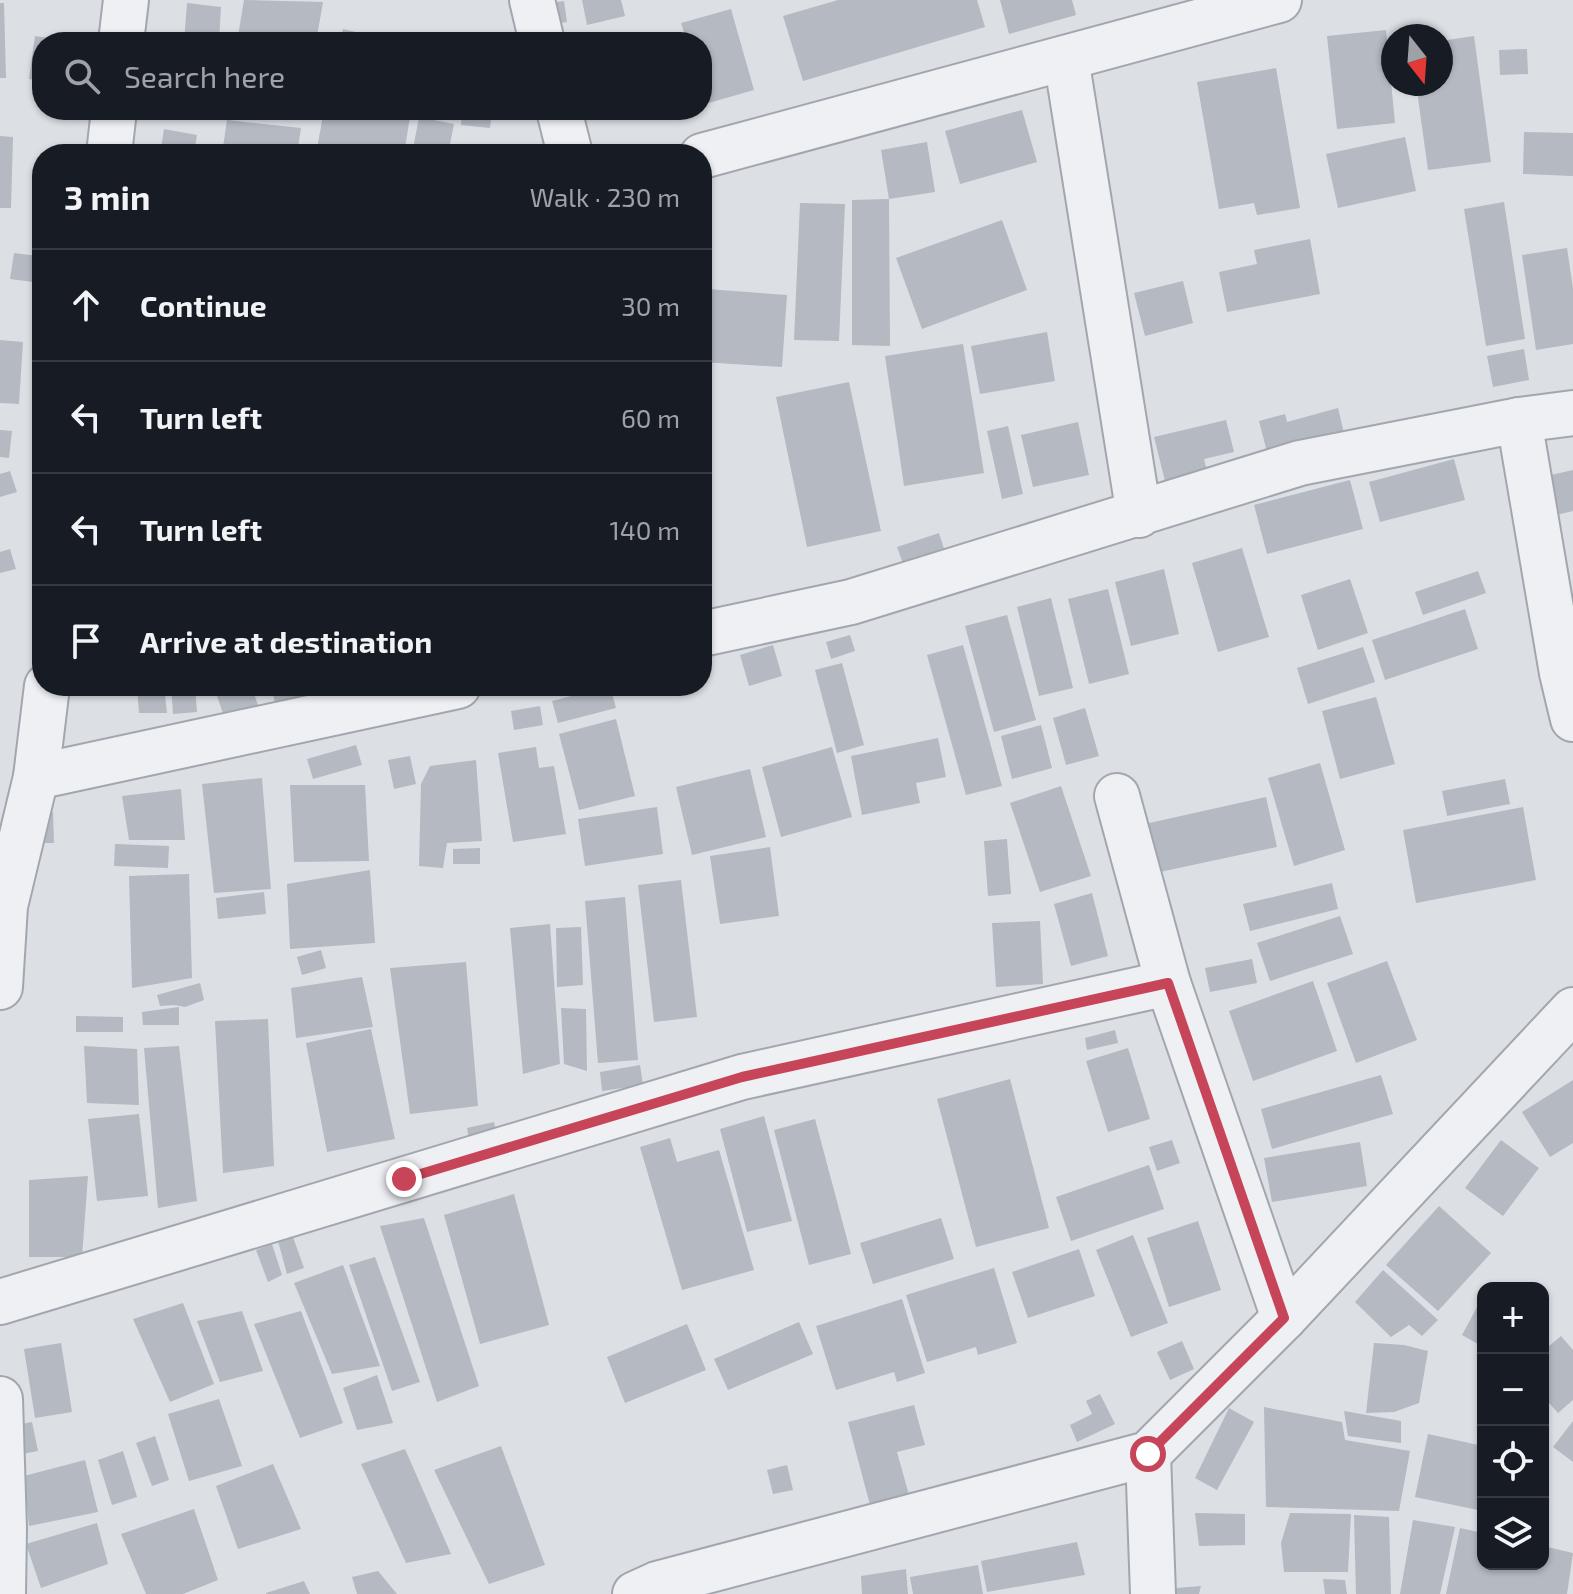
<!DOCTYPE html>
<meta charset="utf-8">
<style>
:root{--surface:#171b24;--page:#242831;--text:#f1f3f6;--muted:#9ea1a6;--line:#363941}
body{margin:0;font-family:"Exo 2",sans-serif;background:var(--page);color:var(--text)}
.controls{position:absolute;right:24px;bottom:24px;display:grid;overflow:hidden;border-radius:16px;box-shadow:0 2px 6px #0004}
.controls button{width:72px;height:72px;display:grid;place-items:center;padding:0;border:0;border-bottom:2px solid var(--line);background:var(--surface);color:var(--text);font:40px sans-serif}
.compass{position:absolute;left:1381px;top:24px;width:72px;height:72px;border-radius:50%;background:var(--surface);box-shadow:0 2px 6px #0004;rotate:163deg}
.stop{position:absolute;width:24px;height:24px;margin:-18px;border:6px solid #c74559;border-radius:50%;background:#fff}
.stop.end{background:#c74559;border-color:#fff;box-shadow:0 2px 8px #0008}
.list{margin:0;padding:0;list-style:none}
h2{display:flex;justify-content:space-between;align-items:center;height:104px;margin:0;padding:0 32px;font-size:34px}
h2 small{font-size:26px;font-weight:400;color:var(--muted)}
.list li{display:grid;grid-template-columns:52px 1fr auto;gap:24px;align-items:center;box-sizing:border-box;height:112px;padding:0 32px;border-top:2px solid var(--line)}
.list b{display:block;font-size:30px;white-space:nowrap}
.list em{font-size:26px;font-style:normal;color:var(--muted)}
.icon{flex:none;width:44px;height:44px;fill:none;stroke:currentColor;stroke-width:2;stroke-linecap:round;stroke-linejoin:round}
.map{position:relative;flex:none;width:1573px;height:1594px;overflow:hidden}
.search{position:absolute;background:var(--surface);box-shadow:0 2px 6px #0004;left:32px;top:32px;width:680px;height:88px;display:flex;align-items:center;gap:20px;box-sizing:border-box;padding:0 28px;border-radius:32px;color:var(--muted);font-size:30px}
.panel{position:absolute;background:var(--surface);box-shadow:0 2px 6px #0004;left:32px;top:144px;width:680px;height:552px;border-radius:32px}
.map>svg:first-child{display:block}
</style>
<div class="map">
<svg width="1573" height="1594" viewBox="0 0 1573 1594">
<rect width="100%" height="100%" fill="#dce0e5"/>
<!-- building -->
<g fill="#b4b9c2">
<path d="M244 0 323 2 316 42H237Z"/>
<path d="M582 0H621L625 16 587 25Z"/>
<path d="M838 0H977L985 27 803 81 783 16Z"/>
<path d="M1000 0H1072L1076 15 1009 34Z"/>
<path d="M564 1 567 22 546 25 544 4Z"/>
<path d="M0 3H4L6 78H0Z"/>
<path d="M187 3 221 7 219 42H184Z"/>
<path d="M731 9 754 90 705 104 702 94V42H687L681 23Z"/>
<path d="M343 29 394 41V42H340Z"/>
<path d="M1386 30 1395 123 1337 129 1327 36Z"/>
<path d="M35 36 63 40 42 42V81L29 79Z"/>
<path d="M1474 36 1491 162 1428 170 1416 84H1441V41Z"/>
<path d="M1527 49 1528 74 1500 75 1499 50Z"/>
<path d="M1276 68 1300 208 1257 215 1254 203 1219 209 1197 82Z"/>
<path d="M324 110H370L410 117 404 154H316Z"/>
<path d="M462 110H492L490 128 461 125Z"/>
<path d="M1022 110 1037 162 960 184 945 131Z"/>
<path d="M419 117 454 124 448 154H412Z"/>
<path d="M227 120 301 128 297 154H222Z"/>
<path d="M164 129 197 135 194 154H160Z"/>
<path d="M1524 132 1573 133V176L1523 174Z"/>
<path d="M0 136 13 137 11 208H0Z"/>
<path d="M1405 137 1416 191 1338 208 1326 154Z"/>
<path d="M927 142 935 192 889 199 890 346 852 345V200L889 199 881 150Z"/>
<path d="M1504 202 1525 339 1486 346 1464 209Z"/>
<path d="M800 203 845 204 839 341 794 340Z"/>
<path d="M1002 220 1027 290 922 329 896 258Z"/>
<path d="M1310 239 1320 294 1227 312 1219 272 1257 264 1254 250Z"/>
<path d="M1567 248 1573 288V344L1536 350 1522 255Z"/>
<path d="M14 253 38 256 33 282 10 279Z"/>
<path d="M1183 281 1193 323 1145 336 1134 293Z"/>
<path d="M707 289 787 295 782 367 702 362Z"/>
<path d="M1047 332 1055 381 980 394 971 346Z"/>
<path d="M0 340 23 342 19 404 0 403Z"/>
<path d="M963 344 984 473 904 486 885 356Z"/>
<path d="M1524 349 1529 380 1493 387 1487 356Z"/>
<path d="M849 382 881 531 807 547 776 397Z"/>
<path d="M1338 408 1344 433 1267 452 1259 421 1285 414 1287 422Z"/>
<path d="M1226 420 1234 452 1204 459 1208 475 1166 485 1154 437Z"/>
<path d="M1078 422 1089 475 1033 487 1021 435Z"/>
<path d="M1008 426 1023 494 1002 499 987 431Z"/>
<path d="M0 430 12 431 9 458 0 457Z"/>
<path d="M1454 459 1465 500 1380 522 1369 482Z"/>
<path d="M1573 470V511L1548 517 1538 478Z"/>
<path d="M10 471 17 492 0 497V474Z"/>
<path d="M1350 480 1363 529 1267 554 1254 505Z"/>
<path d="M939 533 947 558 906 572 897 547Z"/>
<path d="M1242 548 1269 637 1218 652 1192 563Z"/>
<path d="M10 549 16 569 0 573V552Z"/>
<path d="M1164 569 1179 634 1131 646 1115 582Z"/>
<path d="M1478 571 1486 593 1423 615 1415 592Z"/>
<path d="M1350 579 1368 633 1318 650 1301 595Z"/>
<path d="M1108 589 1129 674 1089 684 1068 599Z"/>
<path d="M1051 598 1073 688 1039 696 1017 607Z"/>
<path d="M1465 609 1478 649 1385 680 1372 640Z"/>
<path d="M1007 615 1036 720 994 732 965 626Z"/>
<path d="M850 635 855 651 831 659 826 642Z"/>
<path d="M773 645 782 676 749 686 740 655Z"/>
<path d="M963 645 1002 786 966 795 927 655Z"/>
<path d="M1363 647 1375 682 1308 704 1297 668Z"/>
<path d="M842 663 864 745 837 753 815 670Z"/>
<path d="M137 686H164L167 713H139Z"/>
<path d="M171 686H195L197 712 173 714Z"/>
<path d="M245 686H251L260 710 226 722 217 696Z"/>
<path d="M272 686H326L328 698 275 706Z"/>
<path d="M610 686 616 708 558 723 552 701Z"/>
<path d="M1376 697 1395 764 1340 779 1322 711Z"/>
<path d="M540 706 543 725 514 730 511 711Z"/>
<path d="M1085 708 1099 756 1066 765 1053 718Z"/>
<path d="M616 719 635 796 579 810 559 734Z"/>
<path d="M1041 725 1052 768 1012 779 1001 736Z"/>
<path d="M938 738 946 777 916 783 920 803 862 815 851 756Z"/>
<path d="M356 745 362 765 313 779 307 759Z"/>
<path d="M536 747 539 768 554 766 566 834 513 842 498 753Z"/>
<path d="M832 747 852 817 781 837 762 767Z"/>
<path d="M410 756 416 784 394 789 388 760Z"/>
<path d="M476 760 482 841 447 843 443 868 419 866 421 784 430 766Z"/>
<path d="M1320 763 1345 850 1294 866 1268 778Z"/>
<path d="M750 769 766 837 692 855 676 787Z"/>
<path d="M262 778 271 889 214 893 202 784Z"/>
<path d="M1505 779 1510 804 1447 816 1442 791Z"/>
<path d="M290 785H365L369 861 294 862Z"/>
<path d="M1061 786 1091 876 1040 892 1010 803Z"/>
<path d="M181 789 185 840H129L122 796Z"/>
<path d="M1266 797 1277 847 1146 875 1136 826Z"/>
<path d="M657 807 663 854 585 866 578 819Z"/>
<path d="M1523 807 1536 880 1416 903 1403 830Z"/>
<path d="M34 812H53L54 843H35Z"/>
<path d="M1007 839 1011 894 988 896 984 841Z"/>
<path d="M115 844 169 846 168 868 114 866Z"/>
<path d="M770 847 779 916 720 924 710 856Z"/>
<path d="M480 848V864H453V849Z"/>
<path d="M370 870 375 943 290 949 287 884Z"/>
<path d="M189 874 192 978 132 988 129 876Z"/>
<path d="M681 880 697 1017 654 1022 638 885Z"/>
<path d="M1332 883 1338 909 1250 931 1243 904Z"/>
<path d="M264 892 266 914 218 919 216 898Z"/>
<path d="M1092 893 1108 956 1071 966 1054 904Z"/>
<path d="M625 897 638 1060 598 1063 585 901Z"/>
<path d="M1340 916 1353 954 1270 981 1257 943Z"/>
<path d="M1040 921 1043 984 996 987 992 923Z"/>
<path d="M550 924 560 1064 523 1074 510 928Z"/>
<path d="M581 927 583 985 557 987 556 928Z"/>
<path d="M321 950 326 968 302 975 297 957Z"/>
<path d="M1252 959 1257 983 1210 992 1205 968Z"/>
<path d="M1387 961 1417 1040 1356 1063 1327 983Z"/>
<path d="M466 962 478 1106 410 1114 390 968Z"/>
<path d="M362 977 373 1027 296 1038 291 988Z"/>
<path d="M1313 981 1337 1051 1253 1081 1229 1011Z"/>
<path d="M200 983 204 1000 185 1007 174 1005 160 1006 157 995Z"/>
<path d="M179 1007V1025H143L142 1012Z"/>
<path d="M561 1008 586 1009 587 1071 564 1064Z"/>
<path d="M76 1016 123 1017V1032H76Z"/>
<path d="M268 1019 274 1166 223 1173 215 1021Z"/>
<path d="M371 1029 395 1139 327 1152 306 1043Z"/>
<path d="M1115 1030 1118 1043 1087 1050 1085 1038Z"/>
<path d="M84 1046 137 1049 139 1105 87 1103Z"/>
<path d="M179 1046 197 1201 158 1208 144 1048Z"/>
<path d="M1128 1048 1150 1119 1108 1132 1086 1061Z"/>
<path d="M640 1065 643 1085 602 1091 600 1072Z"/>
<path d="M1381 1075 1393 1114 1272 1149 1261 1109Z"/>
<path d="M1010 1079 1049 1228 976 1247 937 1099Z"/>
<path d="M1573 1080V1143L1550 1157 1522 1112Z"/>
<path d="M139 1114 148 1196 97 1201 88 1119Z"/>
<path d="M764 1116 792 1221 747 1232 720 1129Z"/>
<path d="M815 1119 851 1254 809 1265 774 1130Z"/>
<path d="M494 1122 499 1141 471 1153 467 1128Z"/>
<path d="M670 1138 677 1162 719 1150 754 1270 682 1290 640 1147Z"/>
<path d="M1172 1140 1180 1163 1157 1171 1149 1147Z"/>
<path d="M1501 1140 1539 1168 1503 1216 1465 1188Z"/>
<path d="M1360 1142 1367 1186 1272 1202 1264 1158Z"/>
<path d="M1149 1165 1164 1209 1071 1241 1056 1197Z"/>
<path d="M88 1176 82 1257H29V1180Z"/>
<path d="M514 1194 549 1325 480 1344 444 1215Z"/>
<path d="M1439 1206 1491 1253 1438 1311 1386 1265Z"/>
<path d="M424 1218 479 1386 437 1402 380 1226Z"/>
<path d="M941 1218 954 1259 873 1284 860 1243Z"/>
<path d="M1198 1221 1221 1290 1169 1307 1147 1238Z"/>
<path d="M1133 1235 1168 1323 1131 1337 1096 1250Z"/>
<path d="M293 1237 304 1268 287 1274 278 1241Z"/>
<path d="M272 1244 282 1275 268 1282 256 1250Z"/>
<path d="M1079 1249 1095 1296 1028 1318 1012 1272Z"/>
<path d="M375 1257 420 1382 392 1391 349 1265Z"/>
<path d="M343 1265 380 1366 332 1374 294 1283Z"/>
<path d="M994 1268 1017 1343 978 1355 976 1347 927 1362 906 1295Z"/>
<path d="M1383 1270 1438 1320 1422 1336 1409 1325 1391 1337 1355 1302Z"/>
<path d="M1483 1296V1347L1462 1335Z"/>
<path d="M902 1299 925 1373 897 1382 894 1372 836 1390 816 1326Z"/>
<path d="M183 1303 214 1384 170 1402 133 1319Z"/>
<path d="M242 1311 263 1371 220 1382 197 1321Z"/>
<path d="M301 1311 343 1423 300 1438 254 1324Z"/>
<path d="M799 1322 813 1354 728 1390 714 1359Z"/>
<path d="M687 1324 706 1370 625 1403 607 1357Z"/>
<path d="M1561 1336 1573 1350V1400L1558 1413 1543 1396V1351Z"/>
<path d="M1182 1341 1194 1369 1170 1380 1157 1352Z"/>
<path d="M61 1343 72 1412 35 1418 24 1349Z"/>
<path d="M1374 1343 1404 1345 1428 1351 1419 1403 1394 1412 1366 1413Z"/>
<path d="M377 1375 393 1423 357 1430 343 1388Z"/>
<path d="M1100 1394 1115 1424 1077 1442 1070 1425 1092 1414 1086 1401Z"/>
<path d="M219 1399 242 1466 189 1481 168 1414Z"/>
<path d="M914 1405 925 1445 897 1452 909 1495 870 1505 848 1422Z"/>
<path d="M1264 1407 1342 1422 1345 1440 1410 1451 1399 1511 1266 1507Z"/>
<path d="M1229 1408 1254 1422 1217 1490 1195 1478Z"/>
<path d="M1344 1411 1401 1421V1443L1348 1436Z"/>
<path d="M1573 1421V1462L1553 1447Z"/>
<path d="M32 1422 38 1451 12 1456 6 1427Z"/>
<path d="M1428 1434 1483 1446V1511L1415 1497Z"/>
<path d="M155 1436 169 1480 152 1486 136 1443Z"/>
<path d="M501 1446 545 1565 489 1584 434 1470Z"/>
<path d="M405 1449 451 1554 406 1563 361 1464Z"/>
<path d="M123 1451 137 1497 112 1505 98 1460Z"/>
<path d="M85 1460 98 1512 29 1526 24 1476Z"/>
<path d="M273 1464 301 1529 238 1549 216 1486Z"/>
<path d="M787 1465 793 1490 773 1494 767 1470Z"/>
<path d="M194 1509 218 1580 183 1594H146L121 1534Z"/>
<path d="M1195 1513 1245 1514V1545L1199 1546Z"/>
<path d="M1290 1513 1351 1514 1348 1572H1284L1281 1543Z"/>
<path d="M1354 1515 1389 1517 1391 1594H1356Z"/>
<path d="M1413 1520 1455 1527 1440 1594H1400Z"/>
<path d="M97 1523 108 1564 41 1588 26 1544Z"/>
<path d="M1460 1528 1483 1533V1564H1543V1546L1573 1553 1567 1594H1446Z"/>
<path d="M1077 1542 1085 1575 987 1592 981 1561Z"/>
<path d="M978 1565 983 1594H913L910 1577Z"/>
<path d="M906 1569 908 1594H862L861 1576Z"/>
<path d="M378 1571 397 1594H357L352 1577Z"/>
<path d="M1323 1579 1345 1580 1347 1594H1325Z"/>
<path d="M304 1581 310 1594H266V1593Z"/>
<path d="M1201 1586 1199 1594H1175L1176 1588Z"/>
</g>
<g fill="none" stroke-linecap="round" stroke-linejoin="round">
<!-- minor casing -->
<g stroke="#a2a7af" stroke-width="48">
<g id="minor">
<path d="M532 0 542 42"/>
<path d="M121 42 126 0"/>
<path d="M1066 58 1139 515"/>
<path d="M559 110 570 154"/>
<path d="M109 154 114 110"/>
<path d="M702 156 1279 0"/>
<path d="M1519 420 1562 673 1573 719"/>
<path d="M702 634 851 602 1300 463 1519 420 1573 413"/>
<path d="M36 777 458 686"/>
<path d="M1117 796 1168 983 1284 1318"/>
<path d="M0 987 5 906 36 777 47 686"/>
<path d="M0 1302 742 1077 1168 983"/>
<path d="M0 1399 4 1528 3 1594"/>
<path d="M1148 1454 1153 1594"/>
<path d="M635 1594 657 1584 1148 1454 1284 1318 1573 1010"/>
</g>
</g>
<!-- minor -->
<use href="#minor" stroke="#eef0f4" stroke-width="44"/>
</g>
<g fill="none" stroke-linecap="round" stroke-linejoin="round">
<!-- route -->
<path stroke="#c74559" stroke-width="10" d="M404 1179 742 1077 1168 983 1284 1318 1148 1454"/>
</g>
</svg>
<div class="controls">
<button>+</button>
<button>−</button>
<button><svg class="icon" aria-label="locate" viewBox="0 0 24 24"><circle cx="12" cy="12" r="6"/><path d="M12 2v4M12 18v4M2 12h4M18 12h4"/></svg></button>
<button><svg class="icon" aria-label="layers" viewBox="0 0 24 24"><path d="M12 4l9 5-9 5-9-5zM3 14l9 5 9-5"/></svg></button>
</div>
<svg class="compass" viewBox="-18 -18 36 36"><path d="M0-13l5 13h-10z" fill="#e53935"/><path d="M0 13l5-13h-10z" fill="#9ea1a6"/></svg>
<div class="stop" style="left:1148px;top:1454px"></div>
<div class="stop end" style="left:404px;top:1179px"></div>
<div class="search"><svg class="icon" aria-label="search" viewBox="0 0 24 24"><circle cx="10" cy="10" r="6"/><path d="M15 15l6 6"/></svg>Search here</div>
<section class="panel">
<h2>3 min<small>Walk · 230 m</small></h2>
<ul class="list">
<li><svg class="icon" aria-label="ahead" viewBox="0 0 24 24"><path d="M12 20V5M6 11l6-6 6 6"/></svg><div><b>Continue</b></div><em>30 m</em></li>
<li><svg class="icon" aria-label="left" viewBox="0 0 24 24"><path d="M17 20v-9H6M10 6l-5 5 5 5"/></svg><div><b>Turn left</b></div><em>60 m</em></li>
<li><svg class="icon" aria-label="left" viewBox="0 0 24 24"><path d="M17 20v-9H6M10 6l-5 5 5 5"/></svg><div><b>Turn left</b></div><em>140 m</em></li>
<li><svg class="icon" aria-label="arrive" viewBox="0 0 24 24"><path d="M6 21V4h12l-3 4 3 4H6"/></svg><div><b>Arrive at destination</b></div></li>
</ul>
</section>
</div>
